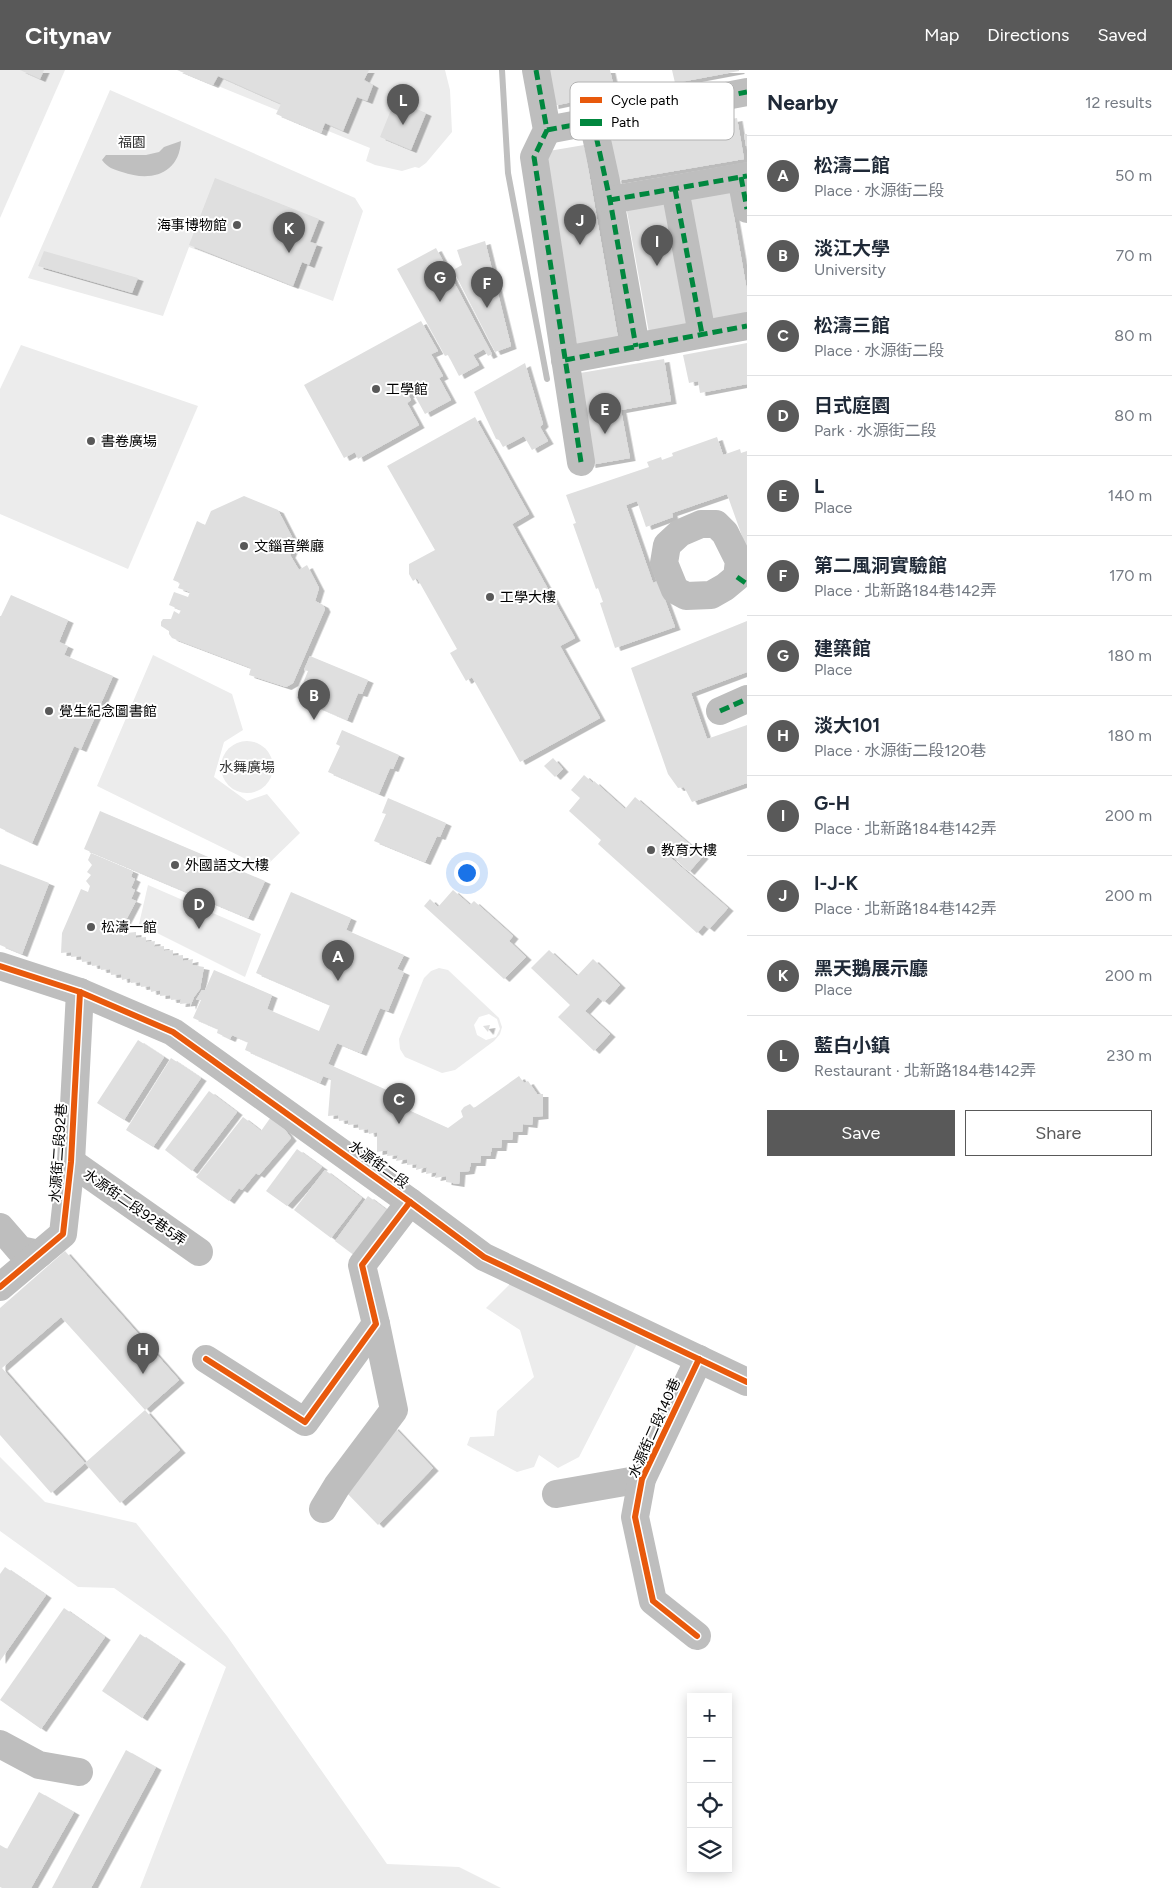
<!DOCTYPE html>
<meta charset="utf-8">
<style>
:root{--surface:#fff;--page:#f6f6f7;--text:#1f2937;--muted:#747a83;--line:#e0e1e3;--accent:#595959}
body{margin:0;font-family:Figtree,"Noto Sans TC",sans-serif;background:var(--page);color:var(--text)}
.controls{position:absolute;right:15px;bottom:15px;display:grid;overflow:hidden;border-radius:0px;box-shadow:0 2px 12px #0003}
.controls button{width:45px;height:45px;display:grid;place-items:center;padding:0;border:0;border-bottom:1px solid var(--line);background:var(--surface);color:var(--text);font:25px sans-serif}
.you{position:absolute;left:466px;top:802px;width:18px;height:18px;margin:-12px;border:4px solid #fff;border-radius:50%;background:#1a73e8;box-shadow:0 0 0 8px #1a73e833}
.badge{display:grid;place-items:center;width:32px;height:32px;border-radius:50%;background:var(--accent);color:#fff;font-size:16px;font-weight:700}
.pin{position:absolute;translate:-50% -41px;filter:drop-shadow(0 1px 2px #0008)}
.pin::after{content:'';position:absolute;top:26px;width:18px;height:15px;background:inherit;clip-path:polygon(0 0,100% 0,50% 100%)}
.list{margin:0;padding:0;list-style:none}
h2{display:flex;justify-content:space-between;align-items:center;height:65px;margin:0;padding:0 20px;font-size:21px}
h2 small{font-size:16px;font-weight:400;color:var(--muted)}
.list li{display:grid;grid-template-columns:32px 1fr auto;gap:15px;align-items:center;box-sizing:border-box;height:80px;padding:0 20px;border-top:1px solid var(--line)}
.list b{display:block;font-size:19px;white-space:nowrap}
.list p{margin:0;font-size:16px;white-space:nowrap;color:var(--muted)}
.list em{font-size:16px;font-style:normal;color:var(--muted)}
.actions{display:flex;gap:10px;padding:15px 20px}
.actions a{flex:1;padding:11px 0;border:1px solid var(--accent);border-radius:0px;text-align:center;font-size:18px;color:var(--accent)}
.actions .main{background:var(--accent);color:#fff}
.icon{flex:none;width:28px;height:28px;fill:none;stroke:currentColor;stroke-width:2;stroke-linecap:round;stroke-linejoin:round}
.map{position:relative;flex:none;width:747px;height:1818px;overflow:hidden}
header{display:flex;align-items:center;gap:30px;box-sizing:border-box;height:70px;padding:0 25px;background:var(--accent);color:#fff}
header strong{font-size:24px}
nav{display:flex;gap:28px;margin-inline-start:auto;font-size:18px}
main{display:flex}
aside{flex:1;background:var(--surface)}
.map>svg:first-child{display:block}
</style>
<header>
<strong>Citynav</strong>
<nav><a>Map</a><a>Directions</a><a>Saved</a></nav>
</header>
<main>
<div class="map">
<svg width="747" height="1818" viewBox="0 0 747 1818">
<defs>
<filter id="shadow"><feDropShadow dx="5.5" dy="3" stdDeviation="0" flood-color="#0004"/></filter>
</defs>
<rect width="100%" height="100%" fill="#fff"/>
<!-- green -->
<g fill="#ececec" fill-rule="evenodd">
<path d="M0 0H65L0 148Z"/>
<path d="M179 0H445L450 20 452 62 426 93 419 98 415 97 402 101 375 95 366 91 370 78Z"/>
<path d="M110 20 355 128 363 141 333 231 189 177 163 246 28 208Z"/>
<path d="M21 275 198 336 128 499 0 444V319Z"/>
<path d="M153 585 232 624 243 660 224 672 214 707 247 731 267 724 300 763 264 798 97 716Z"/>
<circle cx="247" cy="697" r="26"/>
<path d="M148 815 261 864 245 907 139 854Z"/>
<path d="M439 898 448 900 499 948 502 957 500 964 494 971 455 1000 442 1003 405 987 400 979 399 969 424 908 431 901ZM489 944 497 949 500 959 496 967 486 970 477 965 474 955 479 947Z"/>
<path d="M511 1213 639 1270 579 1387 558 1398 539 1385 534 1397 517 1402 467 1375 470 1367 494 1366 497 1341 534 1307 520 1260 486 1238Z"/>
<path d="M0 1387 45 1432 136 1453 227 1566 387 1794 459 1797 501 1818H140L226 1597 114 1518 78 1517 0 1461Z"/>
</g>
<!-- water -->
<path fill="#bfbfbf" d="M181 71C179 105 150 112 122 102 113 99 108 98 102 90L106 85H146L159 82 164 77Z"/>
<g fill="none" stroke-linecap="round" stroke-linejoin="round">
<!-- stream -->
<path stroke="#bfbfbf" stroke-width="6" d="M502 0 508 103 547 309"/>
</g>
<!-- building -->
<g fill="#dfdfdf" filter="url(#shadow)">
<path d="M20 0H44L40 9Z"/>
<path d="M177 0H369L364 10 373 15 367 31 357 27 343 61 325 53 321 63 276 44 281 34 218 6 213 15Z"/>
<path d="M549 0H610L615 23 553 36Z"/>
<path d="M672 0H739V1L675 13Z"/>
<path d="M395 30 426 43 411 80 380 67Z"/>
<path d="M737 48 744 89 616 111 608 71Z"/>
<path d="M744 64H747V76H746Z"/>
<path d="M584 75 618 268 577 275 543 82Z"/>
<path d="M215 108 319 149 310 172 317 174 309 195 302 192 293 216 189 175Z"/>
<path d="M729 118 747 221V247L711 253 689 125Z"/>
<path d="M666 129 688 256 649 263 626 136Z"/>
<path d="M485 171 511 276 495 282 453 200 462 195 457 180Z"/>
<path d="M436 178 492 284 488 286 484 279 473 285 479 295 459 306 448 285 445 286 397 199Z"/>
<path d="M44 181 138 208 132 223 38 196Z"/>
<path d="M421 251 438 281 431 284 443 306 439 308 451 330 425 344 413 322 408 325 411 330 407 333 419 355 358 389 355 382 344 388 304 315Z"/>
<path d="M747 273V314L700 323 698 311 689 313 683 285Z"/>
<path d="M664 289 671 331 621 340 630 388 590 395 574 304Z"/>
<path d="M525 293 543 354 540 357 548 371 532 380 524 366 503 377 499 370 496 369 474 322Z"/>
<path d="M475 347 529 444 512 454 575 568 560 576 600 648 520 692 472 607 466 611 450 583 457 579 417 508 413 511 409 504V494L435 480 387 396Z"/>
<path d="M717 367 723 385 740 379 741 383 747 381V480L727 424 672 443 673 447 646 457 637 431 626 435 653 513 658 511 675 557 615 578 600 533 603 532 598 518 596 519 573 454 576 453 566 425 649 397 647 392 661 387 662 390 673 386 672 383Z"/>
<path d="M244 426 278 440 295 473 290 485 299 500 307 495 319 518 315 531 323 535 325 539 293 613 286 617 249 605 251 598 172 568 169 564V561L161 556V552L163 549H171L174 541 179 544 181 540 169 535 174 522 188 527 190 522 178 518 180 513 173 510 197 451 205 455 211 441Z"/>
<path d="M11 525 68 550 59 572 68 576 64 585 113 606 81 679 74 676 32 773 0 758V546H1Z"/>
<path d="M747 551V602L691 623 707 669 747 655V713L692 732 684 717 678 718 668 704 631 598Z"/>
<path d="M310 586 368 610 362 624 358 623 347 650 297 628 308 601 304 600Z"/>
<path d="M342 660 399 685 393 699 390 698 379 724 328 702 340 676 336 674Z"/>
<path d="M553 688 563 699 555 707 544 696Z"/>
<path d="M584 705 593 713 594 711 625 739 635 727 703 786 689 802 673 787 671 788 728 838 709 859 704 855 697 863 598 774 601 770 569 741 580 728 571 720Z"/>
<path d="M388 728 446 753 440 767 437 766 425 792 374 771 386 744 382 743Z"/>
<path d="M100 741 265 811 248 848 84 779Z"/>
<path d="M91 783 133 801 131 807 135 809 131 818 135 820 131 829 136 831 125 852 119 851 115 862 124 866 126 863 136 862V868L146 867V872L155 871 154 877 164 876V881L173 880V886L183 885V891L193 889 192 895 204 897 200 919 194 927 190 937V933L180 934 181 929 171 930 170 925 160 926V920L151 922 150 916 141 917 140 912 131 913 130 908 122 910 121 904 111 905 110 899 101 900 100 895 92 896 91 891 82 892 81 886 71 887V882L61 883 62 863 81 819 88 822 90 816 86 811 91 805 87 802 92 795 88 790Z"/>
<path d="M0 794 49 813 22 884 0 875Z"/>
<path d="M453 820 470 835 474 831 513 866 509 871 526 887 504 909 424 836 430 829 438 837Z"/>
<path d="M291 822 351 848 346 860 404 885 397 899 404 902 388 941 380 938 361 983 337 973 328 994 398 1025 393 1033 448 1058 463 1047 461 1041 464 1037 470 1034 474 1038 519 1006 524 1013 528 1011 537 1024H543V1046L533 1047 532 1055 523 1054 522 1062H513L512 1070H502L501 1078H492L490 1086H481L480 1093H471L469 1101 460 1102 459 1114 446 1112V1106L435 1108 437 1102 426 1104 427 1097 416 1100 417 1094 407 1095V1089L396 1091 398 1085 387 1086 388 1080 377 1082V1062L369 1064 368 1059 359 1060 358 1054 348 1055V1050L339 1051 338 1045 328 1046 331 1009 323 1006 320 1013 245 980 248 972 232 965 230 969 217 963 218 959 193 948 201 930H196L202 920H205L214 900 272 925 267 939 319 961 330 935 256 903Z"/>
<path d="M549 880 577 906 593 889 620 915 604 932 598 927 585 941 610 964 594 981 558 947 570 935 531 898Z"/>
<path d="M490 955 488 962 483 956Z"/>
<path d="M138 970 164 987 124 1050 97 1033Z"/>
<path d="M171 988 201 1008 153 1077 126 1060Z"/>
<path d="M209 1021 237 1042 192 1101 165 1080Z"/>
<path d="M273 1044 291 1068 259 1105 256 1103 242 1120 239 1118 229 1131 196 1107 243 1047 261 1061Z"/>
<path d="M297 1079 322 1097 287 1136 266 1121Z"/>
<path d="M325 1100 362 1128 331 1168 294 1140Z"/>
<path d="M368 1126 388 1141 355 1186 335 1171Z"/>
<path d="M65 1181 179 1310 145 1340 61 1247 2 1298 85 1393 145 1340 180 1380 120 1433 85 1393 51 1423 0 1365V1238Z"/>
<path d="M393 1356 433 1398 378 1455 342 1418Z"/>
<path d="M5 1497 46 1525 0 1591V1504Z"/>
<path d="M64 1538 105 1567 41 1659 0 1630Z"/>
<path d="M140 1564 180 1591 142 1648 102 1621Z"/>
<path d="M126 1680 156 1697 91 1818H52Z"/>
<path d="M39 1722 74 1742 31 1818H2L0 1817V1775L7 1779Z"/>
</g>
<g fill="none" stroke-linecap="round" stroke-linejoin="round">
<!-- minor -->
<g stroke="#bebebe" stroke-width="28">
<path d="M536 0 547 60 534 87 581 392"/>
<path d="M593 52 610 130 636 277"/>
<path d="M547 60 747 22"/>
<path d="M741 107 747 139"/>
<path d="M675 119 702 264"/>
<path d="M610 130 747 106"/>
<path d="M565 290 747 256"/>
<path d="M701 454H716L725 463 739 491 737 507 725 517 711 525 686 526 675 520 664 493 667 475 680 463Z"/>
<path d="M720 641 747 629"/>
<path d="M0 896 80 922 173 962 410 1132 484 1187 747 1312"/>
<path d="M71 1092 199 1182"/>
<path d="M0 1157 20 1180 39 1184"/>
<path d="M0 1217 63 1164 71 1092 80 922"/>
<path d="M206 1289 305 1352 376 1254 362 1195 410 1132"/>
<path d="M556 1424 642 1409"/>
<path d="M323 1439 337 1416 394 1340 376 1254"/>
<path d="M697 1566 653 1531 635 1447 642 1409 699 1289"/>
<path d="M0 1674 39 1695 79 1702"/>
</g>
<!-- quiet -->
<g stroke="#00873e" stroke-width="5" stroke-dasharray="10 5" stroke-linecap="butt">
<path d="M536 0 547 60 534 87 581 392"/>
<path d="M593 52 610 130 636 277"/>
<path d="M547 60 747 22"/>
<path d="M741 107 747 139"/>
<path d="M675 119 702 264"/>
<path d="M610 130 747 106"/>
<path d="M565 290 747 256"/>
<path d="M737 507 747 514"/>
<path d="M720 641 747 629"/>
</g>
<!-- cycleway casing -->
<g stroke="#fff" stroke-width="9">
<g id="cycleway">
<path d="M0 896 80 922 173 962 410 1132 484 1187 747 1312"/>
<path d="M0 1217 63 1164 71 1092 80 922"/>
<path d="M206 1289 305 1352 376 1254 362 1195 410 1132"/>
<path d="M697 1566 653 1531 635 1447 642 1409 699 1289"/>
</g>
</g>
<!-- cycleway -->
<use href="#cycleway" stroke="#e8590c" stroke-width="6"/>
</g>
<!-- markers -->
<g fill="#595959" stroke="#fff" stroke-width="2">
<circle cx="237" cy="155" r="5"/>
<circle cx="376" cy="319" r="5"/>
<circle cx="91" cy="371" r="5"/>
<circle cx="244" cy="476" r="5"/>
<circle cx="490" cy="527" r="5"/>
<circle cx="49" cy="641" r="5"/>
<circle cx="651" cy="780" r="5"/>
<circle cx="175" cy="795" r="5"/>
<circle cx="91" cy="857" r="5"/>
</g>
<g text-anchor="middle" stroke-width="4" stroke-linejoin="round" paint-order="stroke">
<!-- park labels -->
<g font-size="14" fill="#333" stroke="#fff">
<text x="132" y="77">福園</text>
<text x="247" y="702">水舞廣場</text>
</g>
<!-- poi labels -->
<g font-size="14" fill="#000" stroke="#fff" text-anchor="start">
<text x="227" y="160" text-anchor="end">海事博物館</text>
<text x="386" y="324">工學館</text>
<text x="101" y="376">書卷廣場</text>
<text x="254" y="481">文錙音樂廳</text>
<text x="500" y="532">工學大樓</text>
<text x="59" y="646">覺生紀念圖書館</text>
<text x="661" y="785">教育大樓</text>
<text x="185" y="800">外國語文大樓</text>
<text x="101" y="862">松濤一館</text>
</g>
<!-- street labels -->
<g font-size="14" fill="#000" stroke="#fff">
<text transform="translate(58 1083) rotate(-86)" y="5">水源街二段92巷</text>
<text transform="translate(379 1094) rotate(36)" y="5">水源街二段</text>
<text transform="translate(135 1137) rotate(35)" y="5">水源街二段92巷5弄</text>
<text transform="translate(654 1358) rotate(-66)" y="5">水源街二段140巷</text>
</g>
</g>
<!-- legend -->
<rect x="570" y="12" width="164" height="58" rx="8" fill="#fff" stroke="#b2b2b2" stroke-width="1"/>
<rect x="580" y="27" width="22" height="6" fill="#e8590c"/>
<rect x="580" y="49" width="22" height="7" fill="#00873e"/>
<g font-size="14" fill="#000">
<text x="611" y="35">Cycle path</text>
<text x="611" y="57">Path</text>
</g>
</svg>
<div class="controls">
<button>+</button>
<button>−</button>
<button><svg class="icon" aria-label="locate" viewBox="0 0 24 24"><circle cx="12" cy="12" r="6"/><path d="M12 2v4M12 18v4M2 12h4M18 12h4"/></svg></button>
<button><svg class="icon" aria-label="layers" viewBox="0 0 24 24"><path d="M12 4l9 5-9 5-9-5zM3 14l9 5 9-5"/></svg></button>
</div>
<div class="you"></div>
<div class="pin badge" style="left:338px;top:911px">A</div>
<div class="pin badge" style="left:314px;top:650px">B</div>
<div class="pin badge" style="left:399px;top:1054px">C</div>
<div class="pin badge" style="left:199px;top:859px">D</div>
<div class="pin badge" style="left:605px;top:364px">E</div>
<div class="pin badge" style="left:487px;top:238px">F</div>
<div class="pin badge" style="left:440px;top:232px">G</div>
<div class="pin badge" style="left:143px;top:1304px">H</div>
<div class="pin badge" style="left:657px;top:196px">I</div>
<div class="pin badge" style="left:580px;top:175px">J</div>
<div class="pin badge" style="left:289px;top:183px">K</div>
<div class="pin badge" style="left:403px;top:55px">L</div>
</div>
<aside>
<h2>Nearby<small>12 results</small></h2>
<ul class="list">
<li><span class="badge">A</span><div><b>松濤二館</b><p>Place · 水源街二段</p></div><em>50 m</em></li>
<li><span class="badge">B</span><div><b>淡江大學</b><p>University</p></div><em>70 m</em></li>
<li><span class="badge">C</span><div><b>松濤三館</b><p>Place · 水源街二段</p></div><em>80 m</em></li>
<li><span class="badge">D</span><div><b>日式庭園</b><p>Park · 水源街二段</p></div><em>80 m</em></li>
<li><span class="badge">E</span><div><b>L</b><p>Place</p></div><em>140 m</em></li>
<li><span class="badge">F</span><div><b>第二風洞實驗館</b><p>Place · 北新路184巷142弄</p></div><em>170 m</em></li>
<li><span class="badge">G</span><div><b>建築館</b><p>Place</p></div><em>180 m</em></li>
<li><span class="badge">H</span><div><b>淡大101</b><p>Place · 水源街二段120巷</p></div><em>180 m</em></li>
<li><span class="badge">I</span><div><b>G-H</b><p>Place · 北新路184巷142弄</p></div><em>200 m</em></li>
<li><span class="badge">J</span><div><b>I-J-K</b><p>Place · 北新路184巷142弄</p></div><em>200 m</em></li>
<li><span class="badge">K</span><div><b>黑天鵝展示廳</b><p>Place</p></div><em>200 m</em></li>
<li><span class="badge">L</span><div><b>藍白小鎮</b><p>Restaurant · 北新路184巷142弄</p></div><em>230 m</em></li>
</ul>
<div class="actions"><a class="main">Save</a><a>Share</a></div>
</aside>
</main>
